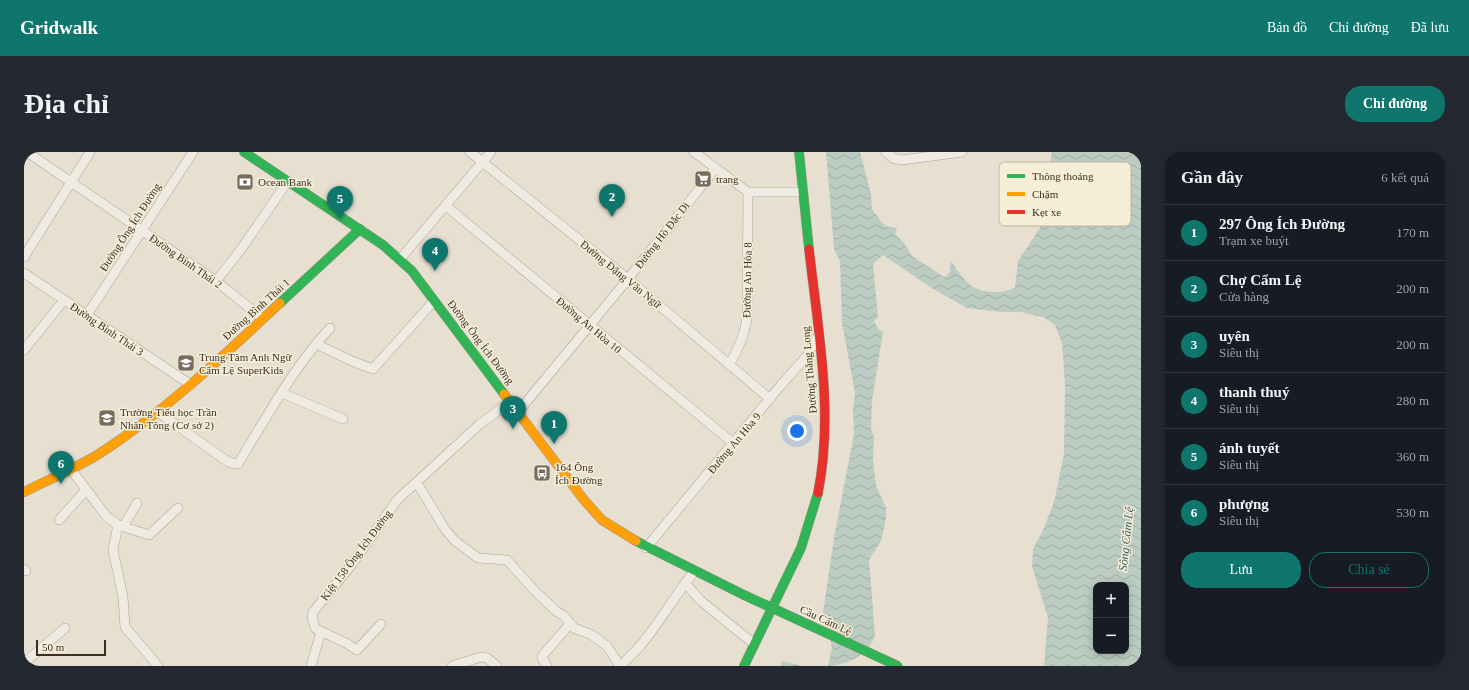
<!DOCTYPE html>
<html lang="vi">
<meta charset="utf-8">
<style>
:root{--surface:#171b24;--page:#242831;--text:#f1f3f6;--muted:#9ea1a6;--line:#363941;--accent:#0f766e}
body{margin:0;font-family:Georgia,serif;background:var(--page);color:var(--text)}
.controls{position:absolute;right:12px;bottom:12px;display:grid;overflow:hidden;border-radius:8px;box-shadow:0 2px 10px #0003}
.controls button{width:36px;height:36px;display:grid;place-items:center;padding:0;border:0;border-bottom:1px solid var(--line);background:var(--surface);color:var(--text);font:20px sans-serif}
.scale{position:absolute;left:12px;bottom:10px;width:70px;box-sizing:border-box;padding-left:4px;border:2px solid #3d2e20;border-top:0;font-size:11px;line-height:14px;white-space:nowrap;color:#3d2e20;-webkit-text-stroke:3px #f7eed8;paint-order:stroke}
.you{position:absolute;left:773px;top:279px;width:14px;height:14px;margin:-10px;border:3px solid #fff;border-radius:50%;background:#1a73e8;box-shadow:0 0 0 6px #1a73e833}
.badge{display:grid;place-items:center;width:26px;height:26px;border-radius:50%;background:var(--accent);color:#fff;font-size:13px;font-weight:700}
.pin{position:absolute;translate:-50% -33px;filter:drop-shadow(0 1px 2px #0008)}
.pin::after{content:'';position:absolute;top:21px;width:14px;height:12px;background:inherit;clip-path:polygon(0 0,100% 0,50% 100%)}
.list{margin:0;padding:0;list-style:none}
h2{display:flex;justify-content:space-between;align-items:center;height:52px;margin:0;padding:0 16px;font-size:17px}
h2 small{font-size:13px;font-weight:400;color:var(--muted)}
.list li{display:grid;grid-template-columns:26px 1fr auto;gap:12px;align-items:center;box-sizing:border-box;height:56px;padding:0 16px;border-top:1px solid var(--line)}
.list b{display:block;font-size:15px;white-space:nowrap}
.list p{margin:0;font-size:13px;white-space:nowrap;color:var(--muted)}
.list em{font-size:13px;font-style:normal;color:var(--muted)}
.actions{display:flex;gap:8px;padding:12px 16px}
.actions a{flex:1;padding:9px 0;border:1px solid var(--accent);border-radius:16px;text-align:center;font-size:14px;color:var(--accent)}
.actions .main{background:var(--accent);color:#fff}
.map{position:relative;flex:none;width:1117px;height:514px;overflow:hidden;border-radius:16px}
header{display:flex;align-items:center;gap:24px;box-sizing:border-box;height:56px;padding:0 20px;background:var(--accent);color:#fff}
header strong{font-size:19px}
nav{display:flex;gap:22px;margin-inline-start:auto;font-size:14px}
.intro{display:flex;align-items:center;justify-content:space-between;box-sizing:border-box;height:96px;padding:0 24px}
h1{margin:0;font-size:28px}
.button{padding:10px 18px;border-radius:16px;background:var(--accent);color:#fff;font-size:14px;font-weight:700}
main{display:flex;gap:24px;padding:0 24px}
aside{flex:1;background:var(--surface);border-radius:16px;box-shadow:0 2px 10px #0003}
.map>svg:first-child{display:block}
</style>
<header>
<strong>Gridwalk</strong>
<nav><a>Bản đồ</a><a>Chỉ đường</a><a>Đã lưu</a></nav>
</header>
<div class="intro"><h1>Địa chỉ</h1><a class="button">Chỉ đường</a></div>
<main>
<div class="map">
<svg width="1117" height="514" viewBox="0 0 1117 514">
<defs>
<pattern id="water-waves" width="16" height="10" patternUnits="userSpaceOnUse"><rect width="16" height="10" fill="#bcccc2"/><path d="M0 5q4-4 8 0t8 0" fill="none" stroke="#a2b0a6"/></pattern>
</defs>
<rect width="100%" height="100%" fill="#e7e0d1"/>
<!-- water -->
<g fill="url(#water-waves)" fill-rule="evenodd">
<path d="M802 0H836L847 42 848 57 859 72 862 74 873 76 871 82 881 92 888 104 920 125 923 124 926 119 927 109C932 116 938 126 945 132 958 142 976 142 991 136L994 109 1016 76 1028 0H1117V514H1020L1024 466 1008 414 1009 397 1019 378 1030 350 1040 302 1041 232 1038 191 1031 173 1019 165 997 160H977L943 156 906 135 859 103 849 112 854 165 850 169 854 177 859 180 848 249 847 276 850 286 849 308 852 334 862 355V367L857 389 845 408 851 483C846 502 822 514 804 514L808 496 799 461 810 386 830 282 829 257 831 241 818 171 816 109 810 97ZM1072 433H1102V499H1072Z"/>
<path d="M758 509 778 514H757Z"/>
</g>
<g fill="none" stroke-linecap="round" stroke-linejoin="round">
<!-- street casing -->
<g stroke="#ada599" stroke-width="10">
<g id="street">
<path d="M3 0 192 129 239 167"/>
<path d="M446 0 604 127 746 247"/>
<path d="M670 0 724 40H779"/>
<path d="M862 0 869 6 878 8 938 0"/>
<path d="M422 54 709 291"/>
<path d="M0 105 66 0"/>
<path d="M376 107 467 0"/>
<path d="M0 121 167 233"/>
<path d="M192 129 218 96 264 29"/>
<path d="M63 163 169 0"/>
<path d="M292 192 330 210 349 217 410 149"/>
<path d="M0 198 40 148"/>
<path d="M705 213C714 197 721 183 723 165L724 40"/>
<path d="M258 241 319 267"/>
<path d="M134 260 200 307 207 311 214 312C242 266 269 216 306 176"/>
<path d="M494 260 604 127 691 17"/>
<path d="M46 316 83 365 94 373 89 398 99 445 101 475 134 514"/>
<path d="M393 331 421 377 430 388 454 406 483 408 510 438 532 459 540 464 550 476 568 483 583 494 596 514"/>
<path d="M35 368 62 338"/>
<path d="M94 373 125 383 154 356"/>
<path d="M99 375 113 351"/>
<path d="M622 396 757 233 783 204 794 184"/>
<path d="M0 417 2 419"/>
<path d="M661 431 677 449 730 492"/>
<path d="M357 472 333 498 322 491 292 477 288 466 289 460 329 411 373 348 456 272 486 250"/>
<path d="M0 511 41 476"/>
<path d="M287 514 297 480"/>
<path d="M428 514 457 505 463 506 473 514"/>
<path d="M523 514 518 506 519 503 546 472"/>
<path d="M596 514C602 508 610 501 616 494 636 471 650 444 670 420"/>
</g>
</g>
<!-- fast casing -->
<g stroke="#9c958a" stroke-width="10">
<g id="fast">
<path d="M220 0 359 93 388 119 480 242"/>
<path d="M775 0 785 97"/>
<path d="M256 151 336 77"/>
<path d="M612 389 720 443"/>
<path d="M720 514 777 396 794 341"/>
</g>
</g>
<!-- slow casing -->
<g stroke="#9c958a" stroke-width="10">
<g id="slow">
<path d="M480 242 560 348 578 368 612 389"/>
<path d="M0 340C27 326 56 315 81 298 145 256 200 203 256 151"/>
</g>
</g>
<!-- jam casing -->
<g stroke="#9c958a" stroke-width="10">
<path id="jam" d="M785 97C794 178 810 261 794 341"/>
</g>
<!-- street -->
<use href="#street" stroke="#efebe3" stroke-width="9"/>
<!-- fast -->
<use href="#fast" stroke="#30b455" stroke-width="9"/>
<!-- slow -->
<use href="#slow" stroke="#ff9f0a" stroke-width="9"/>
<!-- jam -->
<use href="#jam" stroke="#e5322d" stroke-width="9"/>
<!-- fast-bridge casing -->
<g stroke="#928b80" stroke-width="10" stroke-linecap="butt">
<path id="fast-bridge" d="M720 443 874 514"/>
</g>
<!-- fast-bridge -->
<use href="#fast-bridge" stroke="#30b455" stroke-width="9"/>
</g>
<!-- icons -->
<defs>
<g id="supermarket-square" transform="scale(0.9)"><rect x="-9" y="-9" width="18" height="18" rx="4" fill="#786c5e" stroke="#f7eed8"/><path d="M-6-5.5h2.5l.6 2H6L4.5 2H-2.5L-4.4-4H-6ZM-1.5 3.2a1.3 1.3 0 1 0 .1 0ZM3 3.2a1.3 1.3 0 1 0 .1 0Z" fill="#fff"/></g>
<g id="bank-square" transform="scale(0.9)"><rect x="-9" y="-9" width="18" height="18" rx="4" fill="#786c5e" stroke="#f7eed8"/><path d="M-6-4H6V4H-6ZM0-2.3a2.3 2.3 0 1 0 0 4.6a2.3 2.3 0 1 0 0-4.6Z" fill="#fff"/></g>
<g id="school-square" transform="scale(0.9)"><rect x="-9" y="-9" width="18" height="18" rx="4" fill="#786c5e" stroke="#f7eed8"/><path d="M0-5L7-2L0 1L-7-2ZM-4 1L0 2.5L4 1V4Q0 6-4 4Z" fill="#fff"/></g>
<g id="bus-square" transform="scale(0.9)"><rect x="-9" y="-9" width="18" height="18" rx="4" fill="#786c5e" stroke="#f7eed8"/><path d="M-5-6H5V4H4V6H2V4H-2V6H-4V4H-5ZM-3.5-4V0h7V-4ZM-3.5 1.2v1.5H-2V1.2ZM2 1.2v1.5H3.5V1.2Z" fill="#fff"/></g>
</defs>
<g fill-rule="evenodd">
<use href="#supermarket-square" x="679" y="27"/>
<use href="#bank-square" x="221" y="30"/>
<use href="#school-square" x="162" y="211"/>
<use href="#school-square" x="83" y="266"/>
<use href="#bus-square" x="518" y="321"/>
</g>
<g text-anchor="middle" stroke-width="3" stroke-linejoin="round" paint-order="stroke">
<!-- poi labels -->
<g font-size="11" fill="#3d2e20" stroke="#f7eed8" text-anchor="start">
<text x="692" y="31">trang</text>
<text x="234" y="34">Ocean Bank</text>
<text x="175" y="209">Trung Tâm Anh Ngữ<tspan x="175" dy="13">Cẩm Lệ SuperKids</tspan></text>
<text x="96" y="264">Trường Tiểu học Trần<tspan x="96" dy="13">Nhân Tông (Cơ sở 2)</tspan></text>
<text x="531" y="319">164 Ông<tspan x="531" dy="13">Ích Đường</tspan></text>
</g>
<!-- street labels -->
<g font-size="11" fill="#3d2e20" stroke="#f7eed8">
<text transform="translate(106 75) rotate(-57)" y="4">Đường Ông Ích Đường</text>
<text transform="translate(638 83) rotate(-52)" y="4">Đường Hồ Đắc Di</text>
<text transform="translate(162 109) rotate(35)" y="4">Đường Bình Thái 2</text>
<text transform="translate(597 122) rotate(39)" y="4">Đường Đặng Văn Ngữ</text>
<text transform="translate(723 128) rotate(-89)" y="4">Đường An Hòa 8</text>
<text transform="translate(232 157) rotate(-42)" y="4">Đường Bình Thái 1</text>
<text transform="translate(565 173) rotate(40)" y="4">Đường An Hòa 10</text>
<text transform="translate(83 177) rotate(34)" y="4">Đường Bình Thái 3</text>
<text transform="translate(457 190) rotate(53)" y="4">Đường Ông Ích Đường</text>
<text transform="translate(785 218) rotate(-95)" y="4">Đường Thăng Long</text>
<text transform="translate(710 291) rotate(-50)" y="4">Đường An Hòa 9</text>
<text transform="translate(332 403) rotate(-53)" y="4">Kiệt 158 Ông Ích Đường</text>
<text transform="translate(802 468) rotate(25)" y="4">Cầu Cẩm Lệ</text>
</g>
<!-- water labels -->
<g font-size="12" font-style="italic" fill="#2f5d5a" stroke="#f7eed8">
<text transform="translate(1102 387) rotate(-84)" y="4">Sông Cẩm Lệ</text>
</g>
</g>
<!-- legend -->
<rect x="975" y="10" width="132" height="64" rx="6" fill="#f7eed8" stroke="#bfb4a1" stroke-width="1"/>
<rect x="983" y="22" width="18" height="4" fill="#30b455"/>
<rect x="983" y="40" width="18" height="4" fill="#ff9f0a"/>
<rect x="983" y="58" width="18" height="4" fill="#e5322d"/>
<g font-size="11" fill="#3d2e20">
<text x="1008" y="28">Thông thoáng</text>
<text x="1008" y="46">Chậm</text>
<text x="1008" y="64">Kẹt xe</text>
</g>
</svg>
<div class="controls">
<button>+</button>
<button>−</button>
</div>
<div class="scale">50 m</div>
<div class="you"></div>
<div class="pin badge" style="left:530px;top:292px">1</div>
<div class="pin badge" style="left:588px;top:65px">2</div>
<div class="pin badge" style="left:489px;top:277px">3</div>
<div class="pin badge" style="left:411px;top:119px">4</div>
<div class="pin badge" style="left:316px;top:67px">5</div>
<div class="pin badge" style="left:37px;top:332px">6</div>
</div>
<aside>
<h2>Gần đây<small>6 kết quả</small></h2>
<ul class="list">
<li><span class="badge">1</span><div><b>297 Ông Ích Đường</b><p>Trạm xe buýt</p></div><em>170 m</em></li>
<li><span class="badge">2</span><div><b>Chợ Cẩm Lệ</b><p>Cửa hàng</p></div><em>200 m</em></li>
<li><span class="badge">3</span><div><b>uyên</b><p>Siêu thị</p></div><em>200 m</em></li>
<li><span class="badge">4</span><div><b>thanh thuý</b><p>Siêu thị</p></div><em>280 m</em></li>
<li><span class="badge">5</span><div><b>ánh tuyết</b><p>Siêu thị</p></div><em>360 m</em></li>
<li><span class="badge">6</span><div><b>phượng</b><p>Siêu thị</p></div><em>530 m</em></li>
</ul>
<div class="actions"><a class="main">Lưu</a><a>Chia sẻ</a></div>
</aside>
</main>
